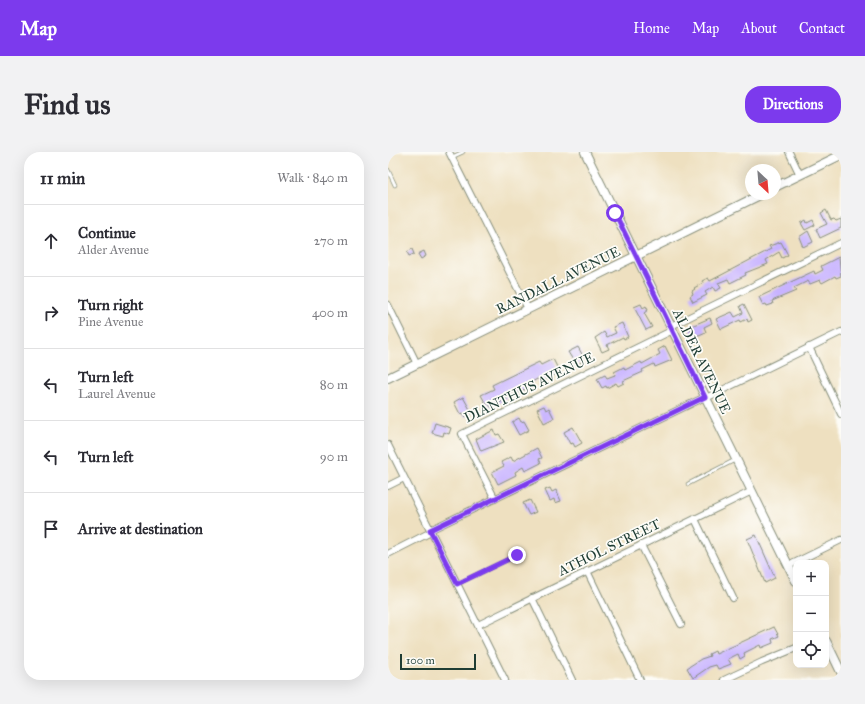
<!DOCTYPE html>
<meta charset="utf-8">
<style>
:root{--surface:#fff;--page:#f2f2f3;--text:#2b2b33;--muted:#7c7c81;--line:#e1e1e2;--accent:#7c3aed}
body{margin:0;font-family:"IM FELL Great Primer",serif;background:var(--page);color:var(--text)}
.controls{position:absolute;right:12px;bottom:12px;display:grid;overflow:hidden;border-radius:8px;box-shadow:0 4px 16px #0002}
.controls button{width:36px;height:36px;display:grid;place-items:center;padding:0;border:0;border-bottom:1px solid var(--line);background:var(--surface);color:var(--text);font:20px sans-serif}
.compass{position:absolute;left:357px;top:12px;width:36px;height:36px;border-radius:50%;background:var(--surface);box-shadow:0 4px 16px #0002;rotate:154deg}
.scale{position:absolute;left:12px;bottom:10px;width:76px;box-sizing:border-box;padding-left:4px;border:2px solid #1f3d34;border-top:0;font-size:11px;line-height:14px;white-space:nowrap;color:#1f3d34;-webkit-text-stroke:3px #fdfcf7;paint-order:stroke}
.stop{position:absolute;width:12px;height:12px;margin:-9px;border:3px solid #7c3aed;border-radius:50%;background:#fff}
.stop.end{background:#7c3aed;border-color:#fff;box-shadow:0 1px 4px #0008}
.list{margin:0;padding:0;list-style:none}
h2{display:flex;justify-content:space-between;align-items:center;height:52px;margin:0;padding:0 16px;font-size:17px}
h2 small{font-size:13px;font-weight:400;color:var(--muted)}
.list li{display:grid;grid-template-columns:26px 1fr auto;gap:12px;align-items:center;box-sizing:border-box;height:72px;padding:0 16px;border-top:1px solid var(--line)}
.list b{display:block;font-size:15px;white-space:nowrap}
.list p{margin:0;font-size:13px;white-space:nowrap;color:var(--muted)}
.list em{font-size:13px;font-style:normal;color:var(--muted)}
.icon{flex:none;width:22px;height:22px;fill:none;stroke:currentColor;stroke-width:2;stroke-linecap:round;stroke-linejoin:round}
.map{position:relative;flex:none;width:453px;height:528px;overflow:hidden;border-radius:16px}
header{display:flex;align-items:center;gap:24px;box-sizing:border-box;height:56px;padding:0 20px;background:var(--accent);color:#fff}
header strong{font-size:19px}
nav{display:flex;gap:22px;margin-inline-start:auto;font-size:14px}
.intro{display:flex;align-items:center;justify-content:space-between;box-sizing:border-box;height:96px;padding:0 24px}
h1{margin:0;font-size:28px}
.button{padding:10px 18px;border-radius:16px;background:var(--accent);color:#fff;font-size:14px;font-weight:700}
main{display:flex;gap:24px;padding:0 24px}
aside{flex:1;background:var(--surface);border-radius:16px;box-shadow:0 4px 16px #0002}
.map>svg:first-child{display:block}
</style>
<header>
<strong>Map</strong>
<nav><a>Home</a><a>Map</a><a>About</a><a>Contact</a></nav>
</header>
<div class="intro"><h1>Find us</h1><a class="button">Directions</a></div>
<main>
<aside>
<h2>11 min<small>Walk · 840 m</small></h2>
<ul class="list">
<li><svg class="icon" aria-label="ahead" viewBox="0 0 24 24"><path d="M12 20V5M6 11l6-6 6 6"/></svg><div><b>Continue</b><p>Alder Avenue</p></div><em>270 m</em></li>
<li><svg class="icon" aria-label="right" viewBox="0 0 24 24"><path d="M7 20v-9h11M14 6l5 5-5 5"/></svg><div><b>Turn right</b><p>Pine Avenue</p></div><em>400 m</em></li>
<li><svg class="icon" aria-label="left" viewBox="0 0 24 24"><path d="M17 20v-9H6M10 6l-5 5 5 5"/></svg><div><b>Turn left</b><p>Laurel Avenue</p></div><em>80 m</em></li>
<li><svg class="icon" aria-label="left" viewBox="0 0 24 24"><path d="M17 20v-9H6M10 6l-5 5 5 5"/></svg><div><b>Turn left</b></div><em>90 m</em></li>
<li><svg class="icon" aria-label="arrive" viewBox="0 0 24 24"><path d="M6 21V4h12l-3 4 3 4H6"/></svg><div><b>Arrive at destination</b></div></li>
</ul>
</aside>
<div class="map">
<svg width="453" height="528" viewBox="0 0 453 528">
<rect width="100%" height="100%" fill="#fdfcf7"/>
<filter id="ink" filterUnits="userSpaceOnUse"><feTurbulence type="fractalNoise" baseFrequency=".025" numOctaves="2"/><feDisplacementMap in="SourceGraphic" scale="8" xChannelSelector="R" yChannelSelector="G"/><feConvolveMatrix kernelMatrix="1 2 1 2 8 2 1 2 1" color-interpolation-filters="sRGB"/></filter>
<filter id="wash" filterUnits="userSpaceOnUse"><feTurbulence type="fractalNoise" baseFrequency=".012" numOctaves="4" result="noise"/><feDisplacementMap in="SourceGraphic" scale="16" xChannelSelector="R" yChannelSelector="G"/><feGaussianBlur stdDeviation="0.9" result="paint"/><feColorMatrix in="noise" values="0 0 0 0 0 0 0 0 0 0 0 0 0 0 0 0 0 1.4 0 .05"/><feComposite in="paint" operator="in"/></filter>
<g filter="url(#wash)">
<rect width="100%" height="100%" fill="#eee0c0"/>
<g id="blocks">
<!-- building -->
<g fill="#c8b3ff">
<path d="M438 58 443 68 446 67 448 69 453 67V76L432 86 428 77 439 72 433 61Z"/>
<path d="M418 68 419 71 425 68 427 73 417 78 413 71Z"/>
<path d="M420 79 425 90 415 95 411 85Z"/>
<path d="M393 90 400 103 394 106 391 100 378 108 380 112 357 121 358 123 342 131 340 127 330 131 333 136 327 139 325 135 317 140 319 143 305 150 302 144 305 142 304 139 307 137 306 136 315 131 314 129 320 126 322 129 383 97 381 94Z"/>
<path d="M24 97 26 102 21 104 19 100Z"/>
<path d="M36 99 38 104 33 107 30 102Z"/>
<path d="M451 105 453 124 448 126 447 124 434 131 432 128 422 132 420 129 406 136 408 139 384 149 385 152 379 154 378 152 375 153 371 145 426 119 427 122 435 118 433 114Z"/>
<path d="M253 152 255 156 258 154 260 158 256 161 264 175 258 178 246 155Z"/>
<path d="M356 152 364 168 360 170 359 167 353 170 352 168 333 177 328 167 344 160 347 165 355 161 352 154Z"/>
<path d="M322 166 324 171 316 175 318 180 306 185 301 175Z"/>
<path d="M234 171 240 185 236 187 235 185 219 193 221 197 214 200 207 186 216 180 219 185 228 181 225 175Z"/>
<path d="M277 194 284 208 267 215 266 212 254 218 255 220 235 229 236 231 230 234 228 231 219 236 218 234 214 236 209 227 217 223 219 226 227 223 226 220 236 215 237 218 253 210 254 212 272 202 270 198Z"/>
<path d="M190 195 195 204 192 205 194 210 188 213 180 200Z"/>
<path d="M165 207 170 217 167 218 169 222 152 230 151 226 142 231 144 234 128 242 126 238 117 242 119 247 103 255 101 251 98 252 93 243 106 237 104 233 151 210 153 213Z"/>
<path d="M75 245 84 261 77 265 75 261 72 262 66 250Z"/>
<path d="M156 254 158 258 161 256 166 266 156 271 149 257Z"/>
<path d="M131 266 133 270 136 269 141 278 131 283 124 270Z"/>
<path d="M47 271 63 276 61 282 56 280 55 284 44 281Z"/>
<path d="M185 275 194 291 187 295 185 291 182 292 176 280Z"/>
<path d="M106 278 108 283 111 282 116 290 93 299 88 287Z"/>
<path d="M149 296 154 306 151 307 153 311 137 319 135 315 127 320 128 323 110 332 104 320 116 314 113 310 123 305 125 309Z"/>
<path d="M162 336 164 340 168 338 173 349 167 351 166 347 162 349 157 338Z"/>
<path d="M142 348 148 360 141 363 135 351Z"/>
<path d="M368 383 387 426 377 431 359 387Z"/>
<path d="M386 475 391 484 384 487 385 491 373 496 372 493 356 501 357 504 352 507 350 502 340 507 343 512 338 514 330 517 328 513 321 515 305 526 299 516 313 507 322 504 321 502 327 499 328 502Z"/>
</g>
</g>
</g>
<g filter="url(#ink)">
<use href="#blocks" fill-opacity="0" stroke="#868e7a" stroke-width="1"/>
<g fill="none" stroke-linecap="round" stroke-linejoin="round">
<!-- lane casing -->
<g stroke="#868e7a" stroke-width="4.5">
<g id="lane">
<path d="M64 5 75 0"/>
<path d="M0 18 7 33"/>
<path d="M300 332 347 308"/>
<path d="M69 432 129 403"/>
</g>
</g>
<!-- street casing -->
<g stroke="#868e7a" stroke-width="8">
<g id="street">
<path d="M61 0 140 157"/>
<path d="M401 0 412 23"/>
<path d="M0 153 29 212"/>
<path d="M283 174 453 91"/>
<path d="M421 195 453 262"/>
<path d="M318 246 453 180"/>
<path d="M0 293 117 528"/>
<path d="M0 334 16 326"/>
<path d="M107 347 74 282 285 178"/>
<path d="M307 367 345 446"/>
<path d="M42 378 317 245"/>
<path d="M253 393 293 472"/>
<path d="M0 402 43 380"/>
<path d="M400 414 453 388"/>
<path d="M199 419 252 528"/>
<path d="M144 446 184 528"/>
<path d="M90 473 364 339"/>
<path d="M336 528 374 510 408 496"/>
</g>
</g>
<!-- secondary casing -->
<g stroke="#868e7a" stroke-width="10">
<g id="secondary">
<path d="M197 0 408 429"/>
<path d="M387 35 453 3"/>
<path d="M0 226 374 42"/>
<path d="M438 489 453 520"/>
</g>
</g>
<!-- lane -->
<use href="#lane" stroke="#fff" stroke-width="3"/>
<!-- street -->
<use href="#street" stroke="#fff" stroke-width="6"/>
<!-- secondary -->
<use href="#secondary" stroke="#fff" stroke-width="8"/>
</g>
</g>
<g fill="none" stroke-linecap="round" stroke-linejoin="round" filter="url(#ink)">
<!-- route -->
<path stroke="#7c3aed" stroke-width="5" d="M129 403 69 432 42 378 317 245 227 61"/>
</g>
<g text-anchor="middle" stroke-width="3.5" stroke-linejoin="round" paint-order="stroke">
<!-- street labels -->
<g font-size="14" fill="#1f3d34" stroke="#fdfcf7">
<text transform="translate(170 128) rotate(-26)" y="5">RANDALL AVENUE</text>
<text transform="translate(314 209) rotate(64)" y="5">ALDER AVENUE</text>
<text transform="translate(141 235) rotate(-26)" y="5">DIANTHUS AVENUE</text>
<text transform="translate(221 395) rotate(-26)" y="5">ATHOL STREET</text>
</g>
</g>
</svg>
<div class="controls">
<button>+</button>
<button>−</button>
<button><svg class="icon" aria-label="locate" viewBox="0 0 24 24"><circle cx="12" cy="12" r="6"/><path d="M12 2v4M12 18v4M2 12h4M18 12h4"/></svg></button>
</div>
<svg class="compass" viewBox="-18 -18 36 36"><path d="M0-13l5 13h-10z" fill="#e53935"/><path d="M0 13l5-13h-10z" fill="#7c7c81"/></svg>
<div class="scale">100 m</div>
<div class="stop" style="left:227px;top:61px"></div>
<div class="stop end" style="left:129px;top:403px"></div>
</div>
</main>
